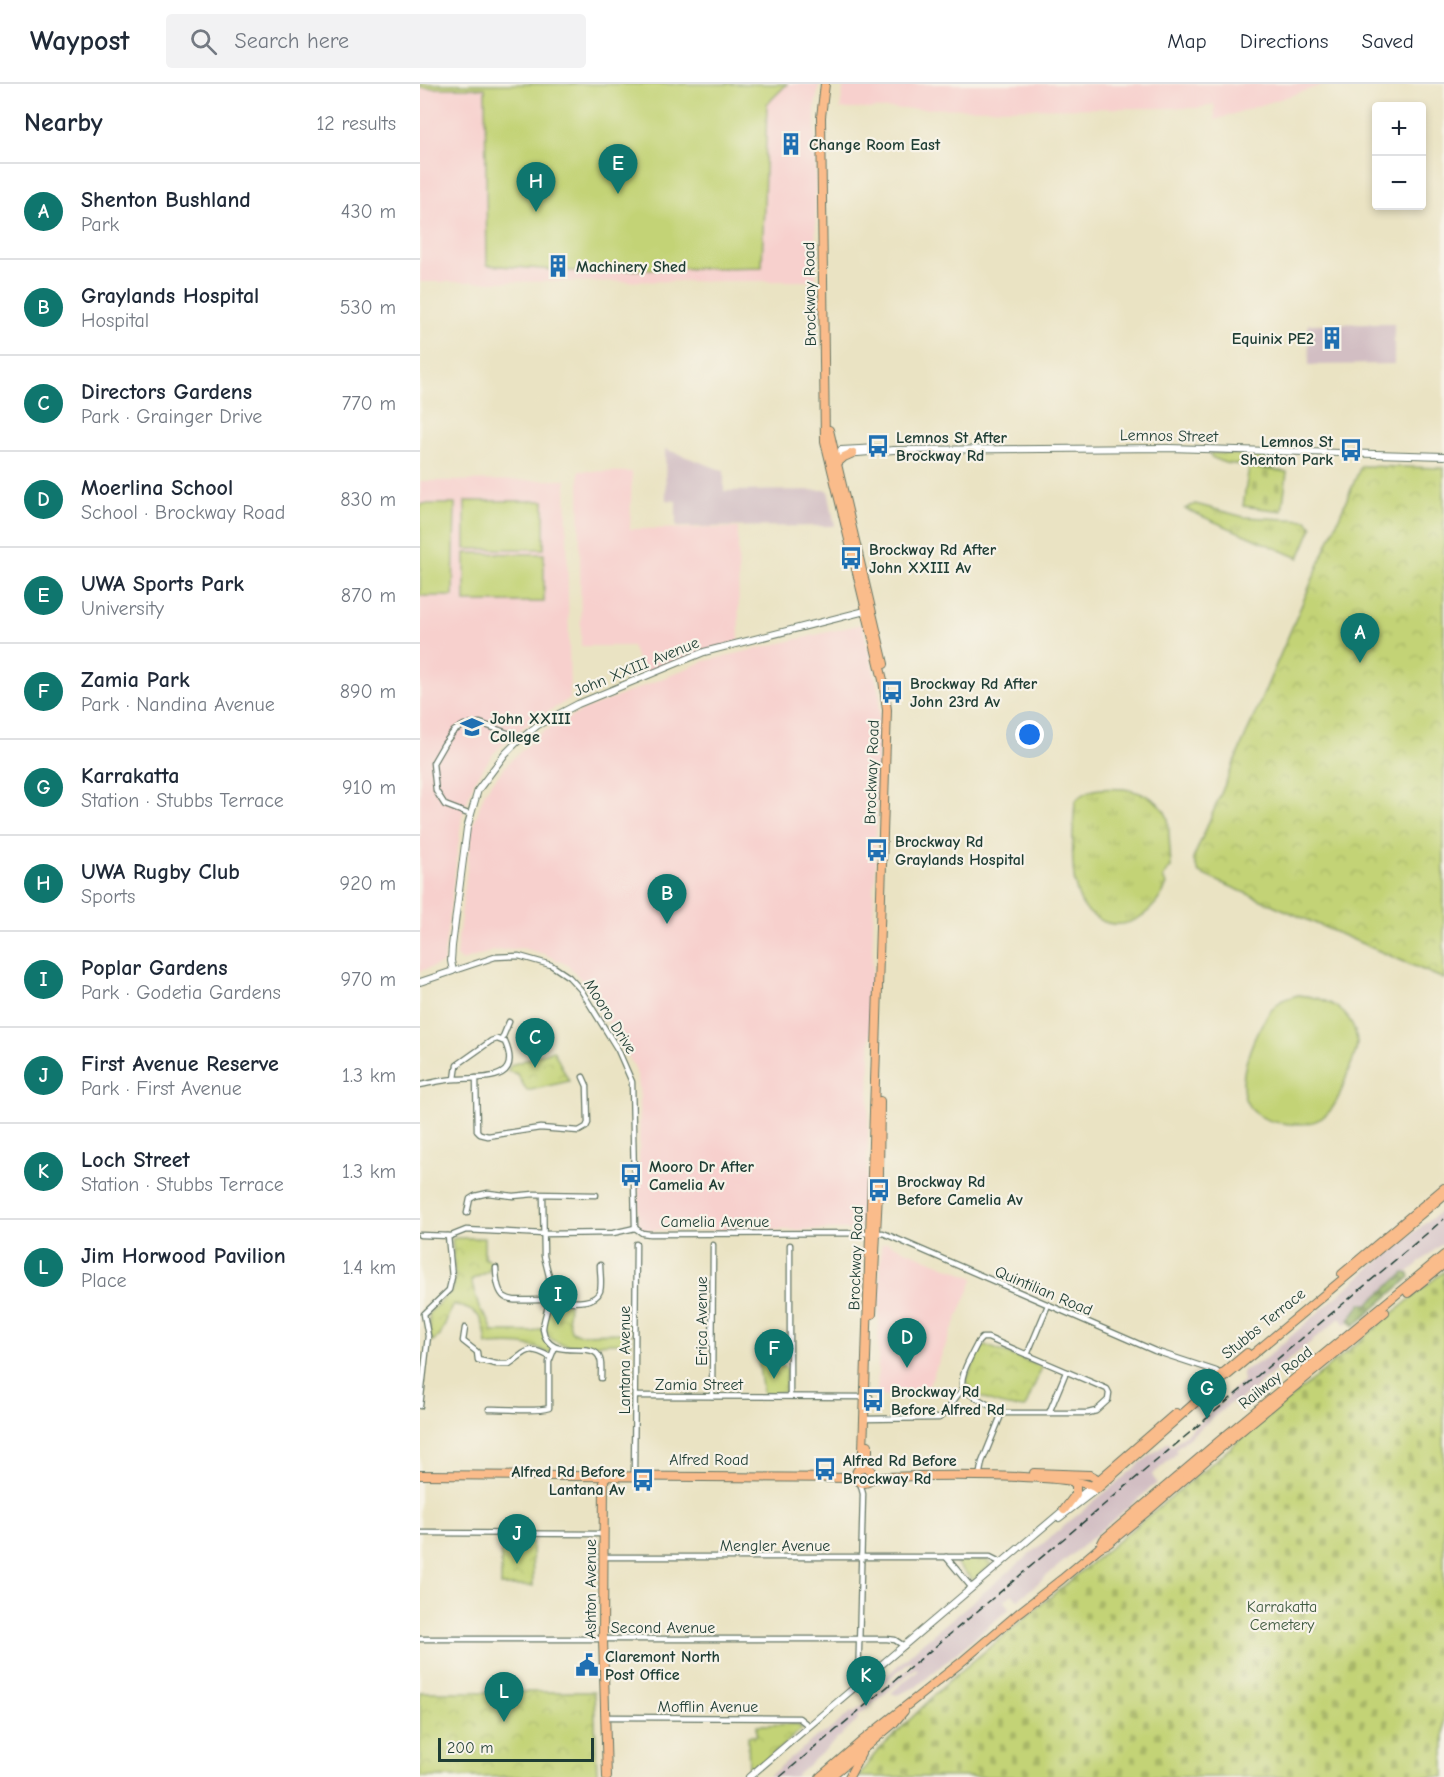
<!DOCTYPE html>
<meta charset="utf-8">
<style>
:root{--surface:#fff;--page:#f2f2f3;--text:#1f2937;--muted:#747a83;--line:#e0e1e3;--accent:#0f766e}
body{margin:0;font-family:"Comic Neue",sans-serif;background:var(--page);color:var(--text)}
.controls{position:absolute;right:18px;top:18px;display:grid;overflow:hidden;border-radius:6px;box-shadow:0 3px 9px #0003}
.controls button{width:54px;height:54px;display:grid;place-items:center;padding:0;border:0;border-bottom:2px solid var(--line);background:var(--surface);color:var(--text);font:30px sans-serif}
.scale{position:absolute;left:18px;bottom:15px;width:156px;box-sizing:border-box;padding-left:6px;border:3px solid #1f3d34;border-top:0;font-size:16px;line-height:21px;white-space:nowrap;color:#1f3d34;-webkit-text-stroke:4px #f7f3e8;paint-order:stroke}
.you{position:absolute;left:610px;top:651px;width:21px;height:21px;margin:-15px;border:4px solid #fff;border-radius:50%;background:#1a73e8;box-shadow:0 0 0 9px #1a73e833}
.badge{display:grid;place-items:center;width:39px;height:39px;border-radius:50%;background:var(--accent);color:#fff;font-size:20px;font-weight:700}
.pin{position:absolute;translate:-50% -50px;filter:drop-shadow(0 2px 3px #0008)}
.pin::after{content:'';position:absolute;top:32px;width:21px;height:18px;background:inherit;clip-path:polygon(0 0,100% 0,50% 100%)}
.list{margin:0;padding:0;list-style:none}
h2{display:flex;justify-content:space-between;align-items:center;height:78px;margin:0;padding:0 24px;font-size:26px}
h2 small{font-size:20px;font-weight:400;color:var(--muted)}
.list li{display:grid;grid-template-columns:39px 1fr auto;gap:18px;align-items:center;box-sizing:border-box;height:96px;padding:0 24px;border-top:2px solid var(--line)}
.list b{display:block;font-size:22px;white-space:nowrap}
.list p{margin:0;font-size:20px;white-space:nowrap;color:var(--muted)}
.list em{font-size:20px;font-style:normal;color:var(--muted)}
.icon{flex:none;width:33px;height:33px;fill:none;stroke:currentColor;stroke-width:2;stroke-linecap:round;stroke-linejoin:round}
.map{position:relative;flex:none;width:1024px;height:1693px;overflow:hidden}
header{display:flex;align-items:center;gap:36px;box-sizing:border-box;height:84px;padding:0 30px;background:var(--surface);border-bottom:2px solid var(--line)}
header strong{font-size:28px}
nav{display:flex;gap:33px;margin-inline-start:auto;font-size:21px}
.search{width:420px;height:54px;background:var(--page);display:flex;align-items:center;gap:15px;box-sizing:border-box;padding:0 21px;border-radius:6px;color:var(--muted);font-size:22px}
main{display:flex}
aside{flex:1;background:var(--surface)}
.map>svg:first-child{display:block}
</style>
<header>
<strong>Waypost</strong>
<div class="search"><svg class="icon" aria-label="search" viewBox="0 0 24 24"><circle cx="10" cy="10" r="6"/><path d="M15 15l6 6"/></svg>Search here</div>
<nav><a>Map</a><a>Directions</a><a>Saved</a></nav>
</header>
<main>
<aside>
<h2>Nearby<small>12 results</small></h2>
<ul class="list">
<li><span class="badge">A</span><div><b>Shenton Bushland</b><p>Park</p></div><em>430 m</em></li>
<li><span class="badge">B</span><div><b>Graylands Hospital</b><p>Hospital</p></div><em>530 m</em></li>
<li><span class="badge">C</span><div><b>Directors Gardens</b><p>Park · Grainger Drive</p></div><em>770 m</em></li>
<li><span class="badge">D</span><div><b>Moerlina School</b><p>School · Brockway Road</p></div><em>830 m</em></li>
<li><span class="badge">E</span><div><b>UWA Sports Park</b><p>University</p></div><em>870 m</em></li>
<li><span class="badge">F</span><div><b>Zamia Park</b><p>Park · Nandina Avenue</p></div><em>890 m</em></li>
<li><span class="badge">G</span><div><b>Karrakatta</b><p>Station · Stubbs Terrace</p></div><em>910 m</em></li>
<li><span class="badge">H</span><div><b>UWA Rugby Club</b><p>Sports</p></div><em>920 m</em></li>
<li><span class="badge">I</span><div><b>Poplar Gardens</b><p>Park · Godetia Gardens</p></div><em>970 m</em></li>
<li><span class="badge">J</span><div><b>First Avenue Reserve</b><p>Park · First Avenue</p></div><em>1.3 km</em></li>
<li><span class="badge">K</span><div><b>Loch Street</b><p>Station · Stubbs Terrace</p></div><em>1.3 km</em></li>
<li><span class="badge">L</span><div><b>Jim Horwood Pavilion</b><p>Place</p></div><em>1.4 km</em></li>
</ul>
</aside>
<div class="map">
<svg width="1024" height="1693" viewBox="0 0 1024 1693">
<defs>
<pattern id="grass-tufts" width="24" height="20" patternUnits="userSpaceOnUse" patternTransform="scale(1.5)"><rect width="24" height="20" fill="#c3d376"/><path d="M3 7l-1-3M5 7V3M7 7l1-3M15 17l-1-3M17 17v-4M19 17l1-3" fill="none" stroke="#a7b667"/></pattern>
<pattern id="forest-firs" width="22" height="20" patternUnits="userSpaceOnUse" patternTransform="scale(1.5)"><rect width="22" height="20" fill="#9ab567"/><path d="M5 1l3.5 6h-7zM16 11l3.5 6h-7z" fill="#7d9456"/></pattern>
<pattern id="cemetery-stones" width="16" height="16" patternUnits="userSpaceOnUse" patternTransform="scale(1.5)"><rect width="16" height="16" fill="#c3d376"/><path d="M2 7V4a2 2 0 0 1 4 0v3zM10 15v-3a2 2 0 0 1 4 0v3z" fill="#a7b667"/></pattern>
<pattern id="park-crowns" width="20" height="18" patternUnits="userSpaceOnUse" patternTransform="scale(1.5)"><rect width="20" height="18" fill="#c3d376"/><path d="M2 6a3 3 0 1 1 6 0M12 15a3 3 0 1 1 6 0" fill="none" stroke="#a7b667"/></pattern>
</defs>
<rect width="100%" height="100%" fill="#f7f3e8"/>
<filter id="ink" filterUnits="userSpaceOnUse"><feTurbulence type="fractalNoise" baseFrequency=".0167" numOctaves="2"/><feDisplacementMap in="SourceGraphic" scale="12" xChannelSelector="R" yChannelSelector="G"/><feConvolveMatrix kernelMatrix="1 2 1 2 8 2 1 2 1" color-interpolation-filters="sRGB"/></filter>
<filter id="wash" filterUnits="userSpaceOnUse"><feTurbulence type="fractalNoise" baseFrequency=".008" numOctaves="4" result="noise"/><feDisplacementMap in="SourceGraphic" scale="24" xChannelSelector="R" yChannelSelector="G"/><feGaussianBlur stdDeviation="1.35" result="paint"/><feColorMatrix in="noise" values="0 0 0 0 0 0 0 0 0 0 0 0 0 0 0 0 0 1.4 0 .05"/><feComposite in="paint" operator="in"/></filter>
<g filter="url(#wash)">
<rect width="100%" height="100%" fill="#eae3c3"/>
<!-- built -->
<g fill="#f7d0cd">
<path d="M0 0H399L395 23 396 197 0 198Z"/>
<path d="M424 0H906L795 36 794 20 779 24 420 25Z"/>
<path d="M159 387 212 388 210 445 318 444 319 557 223 590 212 562H161Z"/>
<path d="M146 396 150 615 116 635 93 651 74 669 54 698 42 733 23 880 0 887V397Z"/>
<path d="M442 540 460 612 455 800 453 802 454 812 446 1137 437 1146H221L218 1142 220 1015 218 994 214 982 167 902 148 881 124 870 102 864 73 867 42 877 36 872 52 744 65 707 90 677 122 648 162 627 285 577Z"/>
<path d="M466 1158 554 1194 504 1313 457 1312 461 1161Z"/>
</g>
<!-- industrial -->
<g fill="#d2bec3">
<path d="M974 239V280L889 281 888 240Z"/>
<path d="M245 365 304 387V407L408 406 415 442 256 443V417L246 416Z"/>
<path d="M1024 1125V1158L925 1241 920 1234 814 1321 812 1318 755 1365 757 1368 753 1373 732 1391 737 1399 598 1516 592 1510 585 1516 589 1525 496 1603 477 1611 471 1609 498 1586 496 1584 437 1633 438 1636 435 1639 375 1693H348L397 1652 407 1648 431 1628 433 1629 493 1580 490 1577 463 1600 461 1597 500 1561 723 1377 748 1358 752 1362 808 1314 806 1311 823 1297 822 1288 824 1286 842 1277 978 1160Z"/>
</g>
<!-- grass -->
<g fill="url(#grass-tufts)" stroke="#718855" stroke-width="1.5">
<path d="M790 369 844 371V373L855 371 854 385 805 379 791 373Z"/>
<path d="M775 420 824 433 887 436 892 443 879 474 765 425Z"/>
<path d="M704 705C724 709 739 714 748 734L751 784 746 788 743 795 747 800C736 827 707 851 678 835 669 830 661 821 658 811 650 790 653 741 655 718 664 703 687 704 704 705Z"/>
</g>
<!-- forest -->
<path fill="url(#forest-firs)" stroke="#5c794e" stroke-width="1.5" d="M984 1189 989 1190 990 1193 934 1242 929 1236 941 1220H948Z"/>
<!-- cemetery -->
<g fill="url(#cemetery-stones)" stroke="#718855" stroke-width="1.5">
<path d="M829 383 867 388 862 427 823 422Z"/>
<path d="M1024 1187V1693H438L455 1670 529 1597Z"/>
</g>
<!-- park -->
<g fill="url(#park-crowns)" stroke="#718855" stroke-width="1.5">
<path d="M941 382 1024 384V895L779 789 773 775Z"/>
<path d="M133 966 149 997 107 1007 97 990 87 987 91 981Z"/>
<path d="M36 1154H64V1174L71 1177 73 1182 69 1183V1187L51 1196 59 1224 69 1237 73 1248H113L121 1245 126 1257 133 1263 129 1270C109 1258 89 1260 67 1261 63 1232 62 1229 33 1220L20 1252 11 1258 9 1229 33 1205 35 1194 32 1155Z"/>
<path d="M135 1219 149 1220 148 1232 151 1247 158 1250 201 1249 205 1239 210 1238V1261C205 1260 200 1259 196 1259 177 1258 134 1270 126 1247 124 1240 127 1231 128 1223Z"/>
<path d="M565 1261 622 1283 605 1324C587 1323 553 1317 546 1297L562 1262Z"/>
<path d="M338 1275 367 1284 365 1308 343 1310Z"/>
<path d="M81 1458H112L113 1502H81Z"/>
<path d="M538 1475 568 1476 571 1481 553 1497 537 1480Z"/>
<path d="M0 1608H174L177 1693H0Z"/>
<path d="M378 1640 382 1645 329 1690 328 1652H337V1641Z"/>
</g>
<!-- garden -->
<g fill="#c3d376" stroke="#718855" stroke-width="1.5">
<path d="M0 0H367L347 20 342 183 150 187 67 181 65 4H0Z"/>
<rect x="45" y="417" width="79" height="48"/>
<path d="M0 420H35L33 512H0Z"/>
<path d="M45 469 124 470V518H45Z"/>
<path d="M878 911C906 913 934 926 937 958 937 968 932 979 928 988 916 1025 906 1046 862 1039 849 1038 833 1031 827 1019 813 995 839 932 861 917 866 914 872 913 878 911Z"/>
</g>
</g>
<g filter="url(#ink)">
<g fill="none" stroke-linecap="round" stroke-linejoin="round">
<!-- minor casing -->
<g stroke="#676" stroke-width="7">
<g id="minor">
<path d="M51 731 25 721 16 707 13 679 24 660 34 647 44 641 60 639 93 651 97 658"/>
<path d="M33 887 75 873 99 872 131 881 149 893 161 906 198 966 212 998 215 1144"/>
<path d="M82 955 89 938"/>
<path d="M56 994 57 1047 60 1050 68 1052 120 1044 159 1047 166 1043 168 1039 167 1002 163 993"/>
<path d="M0 1001C12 999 25 995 37 995 62 993 103 999 85 958L77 955 71 957 37 981 35 995"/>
<path d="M123 1112 124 1172 129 1192V1211L134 1216 132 1220 128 1221 125 1219 124 1215 129 1211"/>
<path d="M47 1129 50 1115 55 1112 68 1109 93 1112 114 1110 176 1111"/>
<path d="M215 1144 222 1149 230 1150 463 1149 735 1267 796 1287 802 1292"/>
<path d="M0 1151 31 1152 46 1146 124 1150 193 1149 215 1144"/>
<path d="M76 1184C77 1225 93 1215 124 1216"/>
<path d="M134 1217C146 1217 175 1222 180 1207 182 1200 180 1189 180 1181"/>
<path d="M128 1221C127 1228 123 1238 123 1245 128 1281 174 1253 180 1275 182 1280 181 1288 181 1294"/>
<path d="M45 1244 43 1257 57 1268 58 1276 76 1280H89C108 1268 106 1260 130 1273"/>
<path d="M562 1254H568L687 1305 689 1309 688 1316 676 1327 668 1329H582L543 1306C538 1292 552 1271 558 1258Z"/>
<path d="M607 1271 628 1221"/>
<path d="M216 1312 450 1313"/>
<path d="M292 1312 293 1161"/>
<path d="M370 1312V1161"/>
<path d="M0 1322 8 1252 4 1230 29 1206 32 1193 28 1152"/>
<path d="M69 1325C87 1324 112 1329 129 1324V1278L135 1263"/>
<path d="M629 1329 646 1288"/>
<path d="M443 1335 519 1334C531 1327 532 1314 543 1306"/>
<path d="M214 1393 216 1160"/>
<path d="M559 1393 562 1378 582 1329"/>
<path d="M0 1449 183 1450"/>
<path d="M183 1473H570L582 1479"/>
<path d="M526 1473 552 1504"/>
<path d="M0 1555H467L475 1556 484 1562"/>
<path d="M438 1602 443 1410 440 1398"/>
<path d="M185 1633 379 1634 389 1642"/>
</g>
</g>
<!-- tertiary casing -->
<g stroke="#676" stroke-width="8">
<g id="tertiary">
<path d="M421 366 458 364"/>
<path d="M413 371 474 366 749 364 1024 372"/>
<path d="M0 898 33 887 31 877 32 862 47 744 58 706 85 670 97 658 118 641 158 620 284 568 449 526"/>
<path d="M639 1434 677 1405"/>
<path d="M329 1693 673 1401"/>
</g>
</g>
<!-- primary casing -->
<g stroke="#676" stroke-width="10">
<g id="primary">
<path d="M405 0 401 33 405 357 463 596 467 626 443 1367 439 1384"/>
<path d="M409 346 464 580"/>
<path d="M416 380 424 373 433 369"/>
<path d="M922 1190 1024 1104"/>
<path d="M988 1209 1024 1180"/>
<path d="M452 1230 459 1089 460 1017"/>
<path d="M797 1294 827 1269"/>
<path d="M448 1361V1384"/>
<circle cx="444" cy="1391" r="8"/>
<path d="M614 1389 670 1391 681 1397"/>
<path d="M184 1390 183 1555 187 1693"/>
<path d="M0 1391 437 1394"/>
<path d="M451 1395 463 1393C497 1392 659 1388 677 1405L785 1310 1024 1111"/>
<path d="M673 1401 756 1329"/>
<path d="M644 1426 656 1410V1401L652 1397"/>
<path d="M680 1463 689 1459 729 1426 797 1367 965 1228"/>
<path d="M400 1693 442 1657 539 1580 600 1528 642 1495 680 1463 684 1455 798 1358 1024 1171"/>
<path d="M410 1693 473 1640 484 1627"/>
<path d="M429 1693 441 1670"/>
</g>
</g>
<!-- minor -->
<use href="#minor" stroke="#fff" stroke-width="4.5"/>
<!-- tertiary -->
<use href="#tertiary" stroke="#fff" stroke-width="6"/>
<!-- primary -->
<use href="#primary" stroke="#fabc8b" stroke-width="8"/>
<!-- rail -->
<path stroke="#1f3d34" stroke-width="1.5" stroke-dasharray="9 4.5" stroke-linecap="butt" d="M360 1693 1024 1135"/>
</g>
</g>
<!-- icons -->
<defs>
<g id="building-bare" transform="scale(1.8)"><path d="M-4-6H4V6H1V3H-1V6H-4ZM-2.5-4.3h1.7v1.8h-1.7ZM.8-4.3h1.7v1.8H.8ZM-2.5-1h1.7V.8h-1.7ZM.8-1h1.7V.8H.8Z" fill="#1f6fb2" stroke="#f7f3e8" stroke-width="2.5" paint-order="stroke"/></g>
<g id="bus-bare" transform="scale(1.8)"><path d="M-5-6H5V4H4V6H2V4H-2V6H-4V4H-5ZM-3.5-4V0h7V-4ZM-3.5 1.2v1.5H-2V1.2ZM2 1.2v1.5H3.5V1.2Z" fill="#1f6fb2" stroke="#f7f3e8" stroke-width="2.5" paint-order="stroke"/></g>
<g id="school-bare" transform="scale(1.8)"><path d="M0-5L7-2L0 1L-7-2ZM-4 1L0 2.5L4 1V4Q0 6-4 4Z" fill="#1f6fb2" stroke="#f7f3e8" stroke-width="2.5" paint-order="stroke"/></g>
<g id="civic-bare" transform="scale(1.8)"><path d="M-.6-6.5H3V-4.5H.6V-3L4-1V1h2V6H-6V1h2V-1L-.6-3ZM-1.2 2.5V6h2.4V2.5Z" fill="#1f6fb2" stroke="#f7f3e8" stroke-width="2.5" paint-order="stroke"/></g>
</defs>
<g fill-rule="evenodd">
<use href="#building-bare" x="371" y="60"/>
<use href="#building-bare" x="138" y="182"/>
<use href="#building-bare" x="912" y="254"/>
<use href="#bus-bare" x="458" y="362"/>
<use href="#bus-bare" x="931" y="366"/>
<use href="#bus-bare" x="431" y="474"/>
<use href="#bus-bare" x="472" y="608"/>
<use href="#school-bare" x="52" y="643"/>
<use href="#bus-bare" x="457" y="766"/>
<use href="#bus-bare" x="211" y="1091"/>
<use href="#bus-bare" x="459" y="1106"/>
<use href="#bus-bare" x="453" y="1316"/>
<use href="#bus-bare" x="405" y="1385"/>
<use href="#bus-bare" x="223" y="1396"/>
<use href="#civic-bare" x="167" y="1581"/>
</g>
<g text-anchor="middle" stroke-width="4.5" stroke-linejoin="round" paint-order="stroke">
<!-- poi labels -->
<g font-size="16" font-weight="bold" fill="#1f3d34" stroke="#f7f3e8" text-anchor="start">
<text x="389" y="66">Change Room East</text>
<text x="156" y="188">Machinery Shed</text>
<text x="894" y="260" text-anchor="end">Equinix PE2</text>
<text x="476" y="359">Lemnos St After<tspan x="476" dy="18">Brockway Rd</tspan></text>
<text x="913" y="363" text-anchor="end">Lemnos St<tspan x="913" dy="18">Shenton Park</tspan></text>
<text x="449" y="471">Brockway Rd After<tspan x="449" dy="18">John XXIII Av</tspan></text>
<text x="490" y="605">Brockway Rd After<tspan x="490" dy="18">John 23rd Av</tspan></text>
<text x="70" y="640">John XXIII<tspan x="70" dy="18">College</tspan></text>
<text x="475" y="763">Brockway Rd<tspan x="475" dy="18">Graylands Hospital</tspan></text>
<text x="229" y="1088">Mooro Dr After<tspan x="229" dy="18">Camelia Av</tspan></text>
<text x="477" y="1103">Brockway Rd<tspan x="477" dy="18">Before Camelia Av</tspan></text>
<text x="471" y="1313">Brockway Rd<tspan x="471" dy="18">Before Alfred Rd</tspan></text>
<text x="423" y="1382">Alfred Rd Before<tspan x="423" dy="18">Brockway Rd</tspan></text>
<text x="205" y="1393" text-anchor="end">Alfred Rd Before<tspan x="205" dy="18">Lantana Av</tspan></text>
<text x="185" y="1578">Claremont North<tspan x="185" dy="18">Post Office</tspan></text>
</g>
<!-- street labels -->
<g font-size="16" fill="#1f3d34" stroke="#f7f3e8">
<text transform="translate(389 210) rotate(-91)" y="6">Brockway Road</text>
<text transform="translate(749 351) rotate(1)" y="6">Lemnos Street</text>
<text transform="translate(216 582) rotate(-22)" y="6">John XXIII Avenue</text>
<text transform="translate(451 688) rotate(-88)" y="6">Brockway Road</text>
<text transform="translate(191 932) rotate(58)" y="6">Mooro Drive</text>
<text x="295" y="1143">Camelia Avenue</text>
<text transform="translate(435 1174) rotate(-88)" y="6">Brockway Road</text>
<text transform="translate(624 1206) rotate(23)" y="6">Quintilian Road</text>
<text transform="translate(281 1237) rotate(-90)" y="6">Erica Avenue</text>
<text transform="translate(843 1239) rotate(-39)" y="6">Stubbs Terrace</text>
<text transform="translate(204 1276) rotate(-90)" y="6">Lantana Avenue</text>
<text transform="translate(855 1293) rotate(-39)" y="6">Railway Road</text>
<text x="279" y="1306">Zamia Street</text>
<text x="289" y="1381">Alfred Road</text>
<text x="355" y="1467">Mengler Avenue</text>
<text transform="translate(170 1505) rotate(-90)" y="6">Ashton Avenue</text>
<text x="243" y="1549">Second Avenue</text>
<text x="288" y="1628">Mofflin Avenue</text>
</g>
<!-- park labels -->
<g font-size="16" fill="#405b41" stroke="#f7f3e8">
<text x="862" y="1528">Karrakatta<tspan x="862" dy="18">Cemetery</tspan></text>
</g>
</g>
</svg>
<div class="controls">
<button>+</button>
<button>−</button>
</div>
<div class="scale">200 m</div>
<div class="you"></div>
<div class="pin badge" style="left:940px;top:579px">A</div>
<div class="pin badge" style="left:247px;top:840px">B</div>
<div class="pin badge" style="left:115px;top:984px">C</div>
<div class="pin badge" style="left:487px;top:1284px">D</div>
<div class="pin badge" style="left:198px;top:110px">E</div>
<div class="pin badge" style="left:354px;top:1295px">F</div>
<div class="pin badge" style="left:787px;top:1335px">G</div>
<div class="pin badge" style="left:116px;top:128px">H</div>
<div class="pin badge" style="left:138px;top:1241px">I</div>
<div class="pin badge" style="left:97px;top:1480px">J</div>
<div class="pin badge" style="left:446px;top:1622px">K</div>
<div class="pin badge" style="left:84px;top:1638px">L</div>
</div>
</main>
